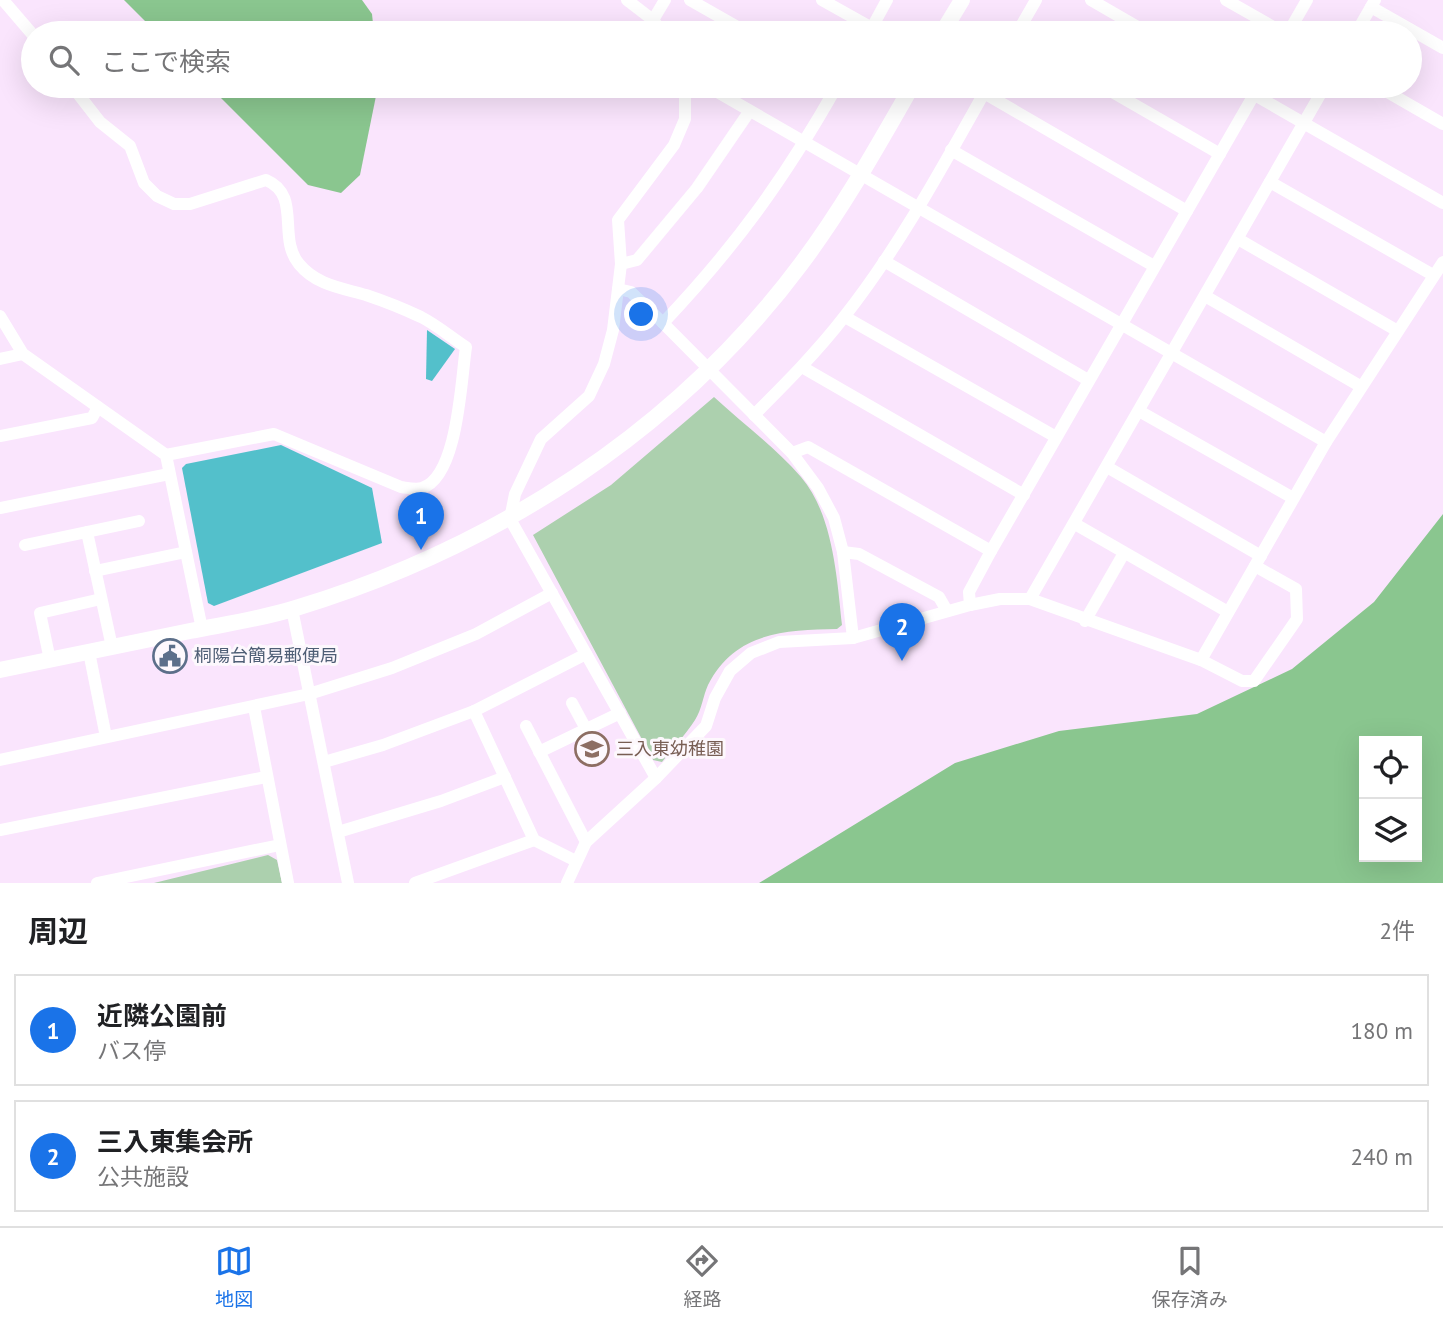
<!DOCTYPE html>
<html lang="ja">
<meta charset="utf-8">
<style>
:root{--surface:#fff;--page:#f2f2f2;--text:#202124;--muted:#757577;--line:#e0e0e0;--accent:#1a73e8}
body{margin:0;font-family:"PT Sans","Noto Sans JP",sans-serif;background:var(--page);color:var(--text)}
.controls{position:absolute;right:21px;bottom:21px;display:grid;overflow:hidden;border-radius:0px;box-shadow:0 7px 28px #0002}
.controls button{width:63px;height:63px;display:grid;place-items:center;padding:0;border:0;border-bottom:2px solid var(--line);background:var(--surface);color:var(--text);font:35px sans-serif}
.you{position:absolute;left:642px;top:315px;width:24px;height:24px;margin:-18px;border:5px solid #fff;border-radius:50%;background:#1a73e8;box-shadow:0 0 0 10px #1a73e833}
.badge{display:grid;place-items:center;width:46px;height:46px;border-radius:50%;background:var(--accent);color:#fff;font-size:23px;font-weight:700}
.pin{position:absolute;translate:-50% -58px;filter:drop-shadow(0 2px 4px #0008)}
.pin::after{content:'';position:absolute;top:37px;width:24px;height:21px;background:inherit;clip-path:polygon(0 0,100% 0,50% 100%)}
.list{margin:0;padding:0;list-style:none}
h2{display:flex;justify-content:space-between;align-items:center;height:91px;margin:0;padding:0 28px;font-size:30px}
h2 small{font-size:23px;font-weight:400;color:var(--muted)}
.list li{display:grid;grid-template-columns:46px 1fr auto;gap:21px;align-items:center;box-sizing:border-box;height:112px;margin:0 14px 14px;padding:0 14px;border:2px solid var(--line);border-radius:0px}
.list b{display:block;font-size:26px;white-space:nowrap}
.list p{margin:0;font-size:23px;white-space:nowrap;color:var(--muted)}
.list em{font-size:23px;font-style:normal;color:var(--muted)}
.icon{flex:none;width:38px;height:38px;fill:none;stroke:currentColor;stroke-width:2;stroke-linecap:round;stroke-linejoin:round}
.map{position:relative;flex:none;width:1443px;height:883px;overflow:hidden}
.search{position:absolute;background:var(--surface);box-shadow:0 7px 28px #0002;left:21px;right:21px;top:21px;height:77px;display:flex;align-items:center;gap:18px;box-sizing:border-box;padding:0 24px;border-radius:38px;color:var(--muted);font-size:26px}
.sheet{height:343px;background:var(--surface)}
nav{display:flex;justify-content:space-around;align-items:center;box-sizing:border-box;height:98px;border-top:2px solid var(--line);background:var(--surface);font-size:19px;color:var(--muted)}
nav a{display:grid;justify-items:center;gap:4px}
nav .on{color:var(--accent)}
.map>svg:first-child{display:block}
</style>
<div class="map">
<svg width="1443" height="883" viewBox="0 0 1443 883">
<rect width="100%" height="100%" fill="#fae5fd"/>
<!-- green -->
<g fill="#acd0ae">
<path d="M714 397C742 423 776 448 801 477 833 514 837 578 842 625L837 629C785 630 735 632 708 685 703 696 702 709 695 720 686 734 673 748 662 762L653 760 533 535 611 485Z"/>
<path d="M268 855 277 860 282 883H154Z"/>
</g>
<!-- forest -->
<g fill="#8ac68f" fill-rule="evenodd">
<path d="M124 0H362L372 14 374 33H157Z"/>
<path d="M209 86H378L360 175 341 193 308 185Z"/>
<path d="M1443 514V883H759L955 763 1059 731 1197 714 1292 669 1374 602ZM1364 741H1417V857H1364Z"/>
</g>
<!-- water -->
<g fill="#53c0cb">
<path d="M427 330 455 349 432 381 426 379Z"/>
<path d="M281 445 372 488 382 543 214 606 208 603 182 468 186 464Z"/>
</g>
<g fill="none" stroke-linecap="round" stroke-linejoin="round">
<!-- street -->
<g stroke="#fff" stroke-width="12">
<path d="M3 0 33 35"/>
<path d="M627 0 653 20 663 33"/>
<path d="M690 0 748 33"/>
<path d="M822 0 872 28"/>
<path d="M1091 0 1148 33"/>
<path d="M1226 0 1284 33"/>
<path d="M1371 7 1443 48"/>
<path d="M653 20 665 0"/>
<path d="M869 33 887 0"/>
<path d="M1017 33 1036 0"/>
<path d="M1288 33 1307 0"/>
<path d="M1356 33 1375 0"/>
<path d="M72 86 100 122 130 146 144 183 157 196 174 204H190L266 180C302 195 277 238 299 264 316 285 342 288 366 295 384 301 404 309 421 317 437 325 452 338 466 347 461 380 458 477 422 488 416 490 408 488 401 487L274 434 166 455"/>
<path d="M707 86 1326 442"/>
<path d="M1102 86 1220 154"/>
<path d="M1239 86 1443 203"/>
<path d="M1377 86 1443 124"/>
<path d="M984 93 1187 211"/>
<path d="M951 150 1154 266"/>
<path d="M1270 182 1433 275"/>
<path d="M1238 239 1396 330"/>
<path d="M884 261 1088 380"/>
<path d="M621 264 637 260 697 188 749 112"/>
<path d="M618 289 631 292 663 323 792 453 818 488 834 518 843 552 853 638"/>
<path d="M1205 296 1360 386"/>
<path d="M0 316 23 354 166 455 202 629"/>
<path d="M845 317 1056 437"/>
<path d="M663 323C736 246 785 178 837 86"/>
<path d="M0 359 23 354"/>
<path d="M802 367 1024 495"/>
<path d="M1139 411 1293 498"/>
<path d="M754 415C785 384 817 352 844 317 900 246 944 164 988 86"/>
<path d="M0 436 92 418 98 407"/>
<path d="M792 453 808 447 991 551"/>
<path d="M1107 467 1261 556"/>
<path d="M0 508 169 474"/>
<path d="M1075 524 1228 612"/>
<path d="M87 532 112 647"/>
<path d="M25 545 139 521"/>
<path d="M843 552 859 554 939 597 947 611"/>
<path d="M95 571 186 552"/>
<path d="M1030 599 1325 86"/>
<path d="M970 605 969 592 991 551 1259 86"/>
<path d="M292 609 348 883"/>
<path d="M1085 621 1124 553"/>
<path d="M89 652 106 737"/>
<path d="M50 660 40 613 101 599"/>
<path d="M1201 660 1242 681H1254L1297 619 1296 589 1255 566"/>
<path d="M572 703 586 729"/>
<path d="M254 707 288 883"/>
<path d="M474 711 534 840 576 861"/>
<path d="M526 726 586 842"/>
<path d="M539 752 620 713"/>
<path d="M0 760 309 694 392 668 476 634 552 593"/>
<path d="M324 762 383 745 474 711 586 654"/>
<path d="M656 778 510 519 515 494 541 439 589 396 604 364 613 330 621 264 618 220 674 145 685 119V86"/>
<path d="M0 830 266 777"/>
<path d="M338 832 441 801 505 777"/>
<path d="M97 883 280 845"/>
<path d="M415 883 534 840"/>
<path d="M567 883 586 842 656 778 706 726 715 698 730 671 751 653 779 642 853 638 970 605 1000 599H1030L1201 660 1326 442 1443 262"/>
</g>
<!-- secondary -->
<g stroke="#fff" stroke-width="16">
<path d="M942 33 962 0"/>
<path d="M0 670C63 657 127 644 190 631 225 624 261 619 296 608 494 548 676 432 801 264 843 208 877 147 912 86"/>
</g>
</g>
<!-- icons -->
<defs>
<g id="civic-ring" transform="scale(1.75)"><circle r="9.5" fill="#fdf8fd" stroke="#5c6f8a" stroke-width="1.5"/><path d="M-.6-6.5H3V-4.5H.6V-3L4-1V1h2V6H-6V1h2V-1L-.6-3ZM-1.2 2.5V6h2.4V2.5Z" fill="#5c6f8a"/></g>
<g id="school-ring" transform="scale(1.75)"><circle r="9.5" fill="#fdf8fd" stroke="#8d6e63" stroke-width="1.5"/><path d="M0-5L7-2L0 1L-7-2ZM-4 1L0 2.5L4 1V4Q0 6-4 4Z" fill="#8d6e63"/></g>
</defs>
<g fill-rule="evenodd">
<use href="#civic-ring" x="170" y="656"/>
<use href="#school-ring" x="592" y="749"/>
</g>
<g text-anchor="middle" stroke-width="6" stroke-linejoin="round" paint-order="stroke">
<!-- service labels -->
<g font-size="18" fill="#4e5e75" stroke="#fdf8fd" text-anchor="start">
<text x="194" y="662">桐陽台簡易郵便局</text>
</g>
<!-- education labels -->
<g font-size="18" fill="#785e54" stroke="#fdf8fd" text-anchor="start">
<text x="616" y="755">三入東幼稚園</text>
</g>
</g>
</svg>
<div class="controls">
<button><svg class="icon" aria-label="locate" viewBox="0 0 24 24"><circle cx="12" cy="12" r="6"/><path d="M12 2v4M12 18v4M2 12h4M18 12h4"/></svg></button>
<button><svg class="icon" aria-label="layers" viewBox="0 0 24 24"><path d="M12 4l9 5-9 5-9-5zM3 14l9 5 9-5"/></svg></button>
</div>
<div class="you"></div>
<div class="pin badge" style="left:421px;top:550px">1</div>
<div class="pin badge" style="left:902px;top:661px">2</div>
<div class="search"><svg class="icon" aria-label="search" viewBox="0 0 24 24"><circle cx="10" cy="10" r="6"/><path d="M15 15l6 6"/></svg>ここで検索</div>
</div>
<section class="sheet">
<h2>周辺<small>2件</small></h2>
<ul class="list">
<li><span class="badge">1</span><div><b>近隣公園前</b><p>バス停</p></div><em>180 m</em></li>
<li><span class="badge">2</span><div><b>三入東集会所</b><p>公共施設</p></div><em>240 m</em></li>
</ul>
</section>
<nav>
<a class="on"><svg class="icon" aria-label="map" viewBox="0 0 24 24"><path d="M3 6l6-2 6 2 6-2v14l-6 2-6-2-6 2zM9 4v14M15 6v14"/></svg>地図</a>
<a><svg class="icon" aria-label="directions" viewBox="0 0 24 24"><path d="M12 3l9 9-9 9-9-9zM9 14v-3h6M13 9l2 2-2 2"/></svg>経路</a>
<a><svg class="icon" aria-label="saved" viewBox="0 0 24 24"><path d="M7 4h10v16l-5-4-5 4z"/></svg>保存済み</a>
</nav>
